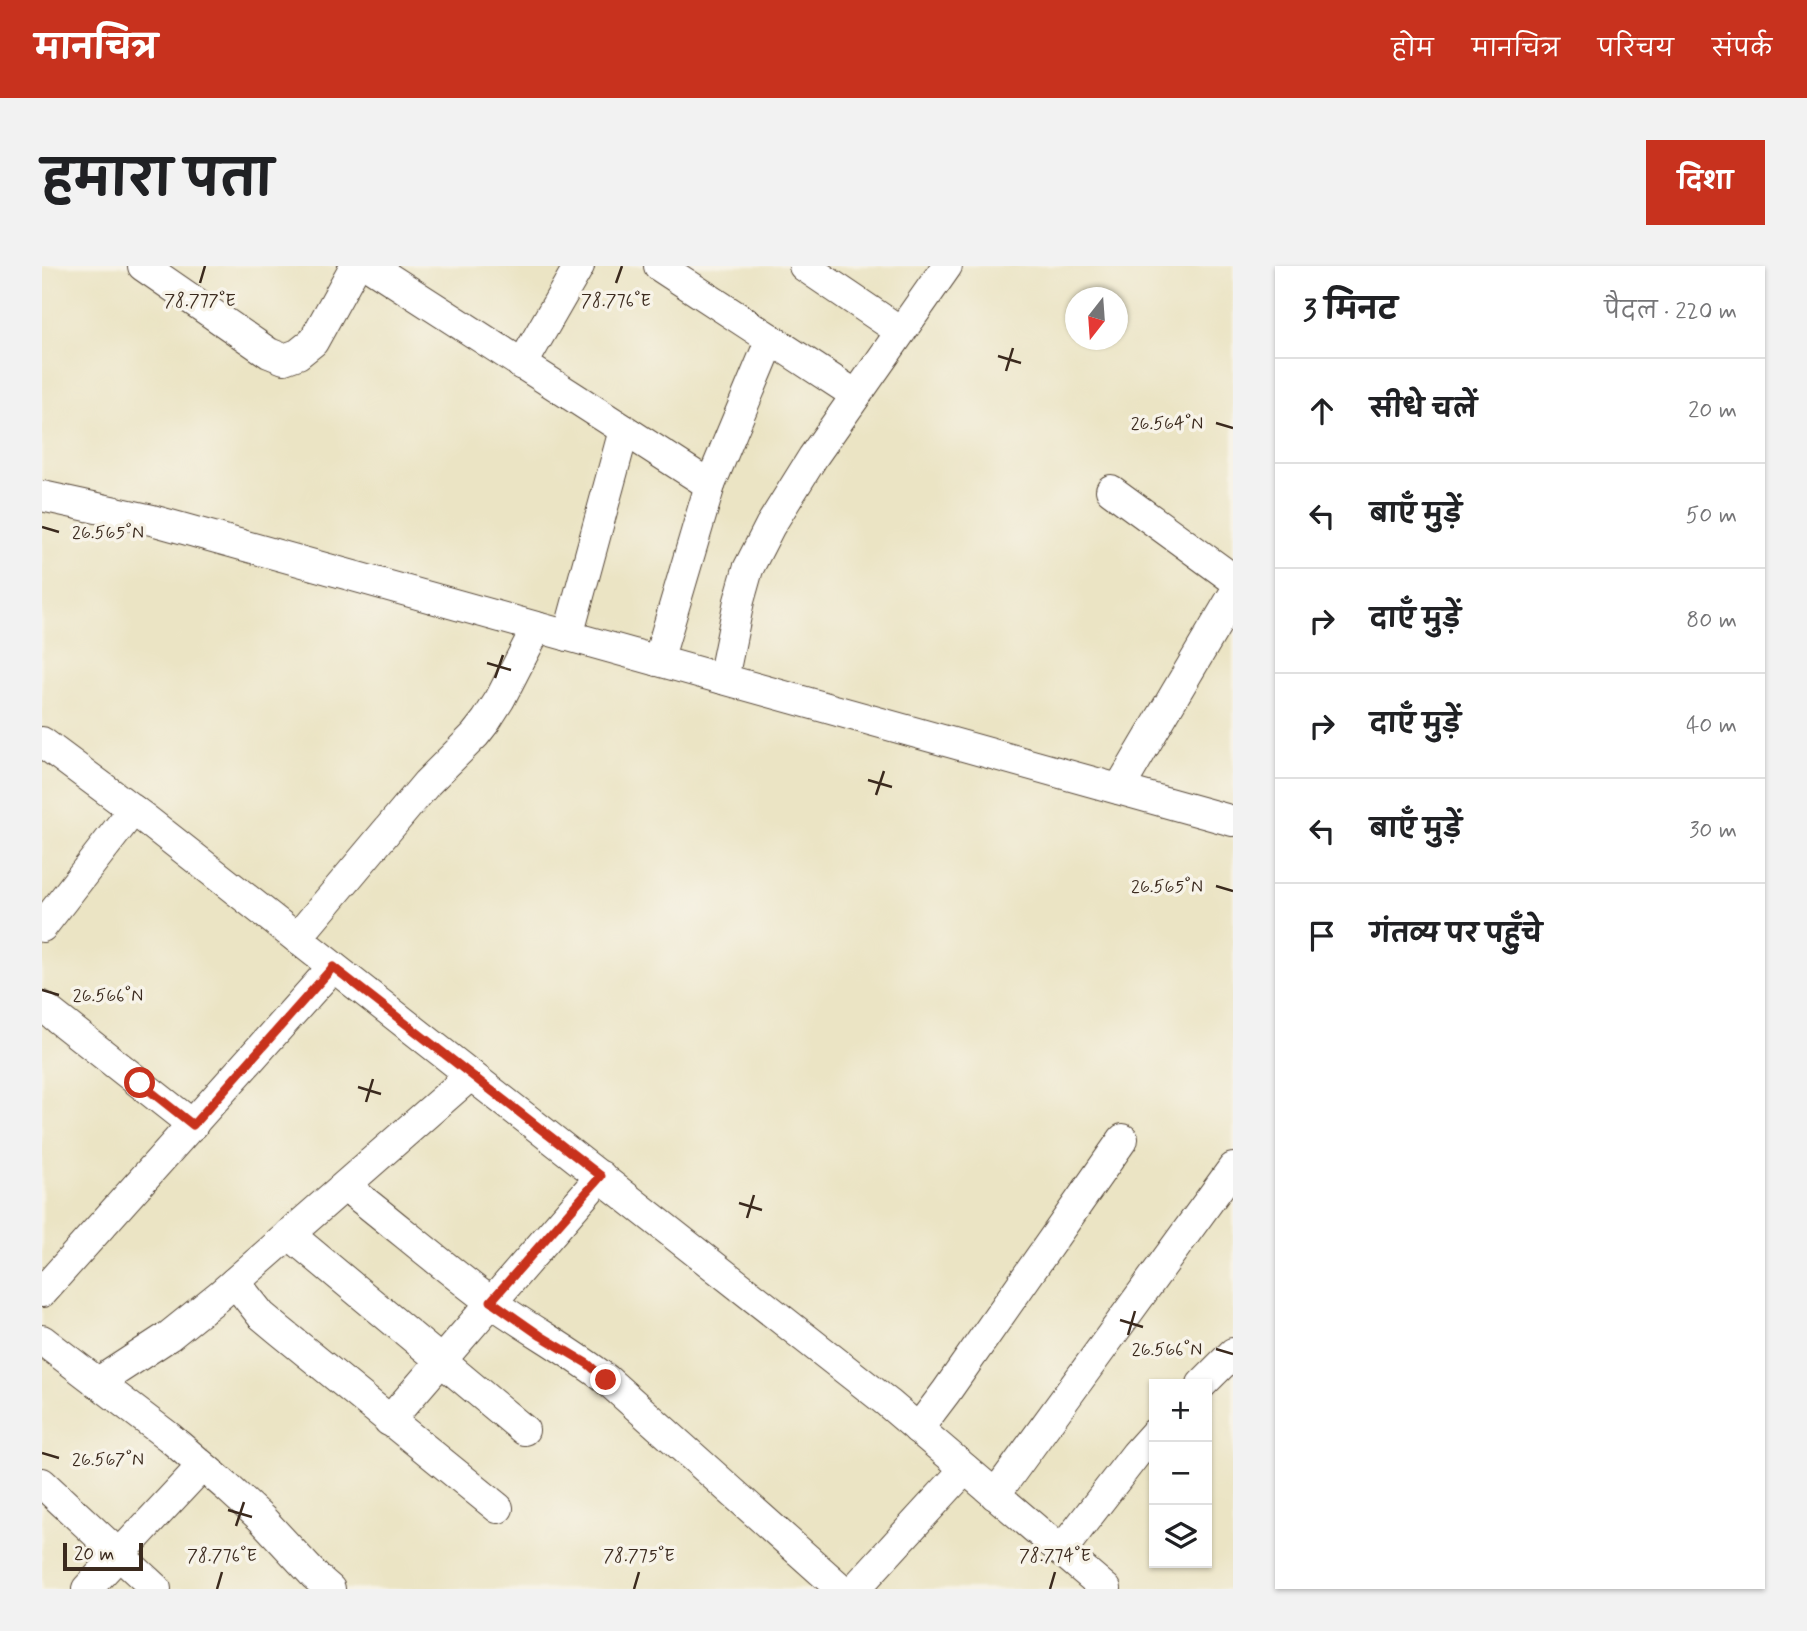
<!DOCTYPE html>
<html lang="hi">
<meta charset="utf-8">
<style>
:root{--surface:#fff;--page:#f2f2f2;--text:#202124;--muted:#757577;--line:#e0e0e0;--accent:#c8321e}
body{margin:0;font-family:Mynerve,"Playpen Sans Deva",sans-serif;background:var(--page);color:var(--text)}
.controls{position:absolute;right:21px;bottom:21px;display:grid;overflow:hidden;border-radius:0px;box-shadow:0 2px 5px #0004}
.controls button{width:63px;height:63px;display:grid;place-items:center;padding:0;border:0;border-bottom:2px solid var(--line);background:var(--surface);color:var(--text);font:35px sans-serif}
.compass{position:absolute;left:1023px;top:21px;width:63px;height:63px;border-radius:50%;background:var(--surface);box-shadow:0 2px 5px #0004;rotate:197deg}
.scale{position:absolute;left:21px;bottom:18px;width:80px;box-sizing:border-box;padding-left:7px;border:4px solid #3b2a1e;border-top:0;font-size:19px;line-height:24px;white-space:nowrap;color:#3b2a1e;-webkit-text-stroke:5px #f7f3e8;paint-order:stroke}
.stop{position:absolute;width:21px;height:21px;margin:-16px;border:5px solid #c8321e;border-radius:50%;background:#fff}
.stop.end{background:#c8321e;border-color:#fff;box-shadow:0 2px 7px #0008}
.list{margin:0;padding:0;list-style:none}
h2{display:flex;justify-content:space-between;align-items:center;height:91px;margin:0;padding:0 28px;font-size:30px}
h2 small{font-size:23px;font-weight:400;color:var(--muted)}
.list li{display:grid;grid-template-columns:46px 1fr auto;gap:21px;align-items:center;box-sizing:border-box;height:105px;padding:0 28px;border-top:2px solid var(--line)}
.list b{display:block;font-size:26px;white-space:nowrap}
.list em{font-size:23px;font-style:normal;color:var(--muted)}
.icon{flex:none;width:38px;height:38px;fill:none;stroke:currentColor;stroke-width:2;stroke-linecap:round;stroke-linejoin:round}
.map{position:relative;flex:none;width:1191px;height:1323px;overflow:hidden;border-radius:0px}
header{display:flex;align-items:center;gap:42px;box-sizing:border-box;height:98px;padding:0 35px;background:var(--accent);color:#fff}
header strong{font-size:33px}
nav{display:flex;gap:38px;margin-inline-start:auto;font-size:24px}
.intro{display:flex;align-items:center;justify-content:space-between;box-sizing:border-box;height:168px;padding:0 42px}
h1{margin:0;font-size:49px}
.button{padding:18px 32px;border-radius:0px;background:var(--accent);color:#fff;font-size:24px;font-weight:700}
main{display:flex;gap:42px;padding:0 42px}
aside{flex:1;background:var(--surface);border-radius:0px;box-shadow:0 2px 5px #0004}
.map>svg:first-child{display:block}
</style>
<header>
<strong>मानचित्र</strong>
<nav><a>होम</a><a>मानचित्र</a><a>परिचय</a><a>संपर्क</a></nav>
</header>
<div class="intro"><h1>हमारा पता</h1><a class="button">दिशा</a></div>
<main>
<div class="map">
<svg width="1191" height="1323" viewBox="0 0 1191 1323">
<rect width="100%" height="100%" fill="#f7f3e8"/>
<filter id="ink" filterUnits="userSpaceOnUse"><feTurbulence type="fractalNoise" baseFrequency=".0143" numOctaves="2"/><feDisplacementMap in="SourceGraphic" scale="14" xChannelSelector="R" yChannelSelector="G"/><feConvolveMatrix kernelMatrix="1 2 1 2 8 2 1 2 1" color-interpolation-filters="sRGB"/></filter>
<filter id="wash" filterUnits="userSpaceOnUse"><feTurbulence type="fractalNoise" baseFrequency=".00686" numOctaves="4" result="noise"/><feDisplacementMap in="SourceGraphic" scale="28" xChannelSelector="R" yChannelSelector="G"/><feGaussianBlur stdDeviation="1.57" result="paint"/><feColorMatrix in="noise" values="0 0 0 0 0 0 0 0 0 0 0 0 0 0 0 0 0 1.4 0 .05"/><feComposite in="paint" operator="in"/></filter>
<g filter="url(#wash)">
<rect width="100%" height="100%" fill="#ebe4c4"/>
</g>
<g filter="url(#ink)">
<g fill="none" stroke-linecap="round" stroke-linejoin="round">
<!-- minor casing -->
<g stroke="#554637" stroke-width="32">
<g id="minor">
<path d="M101 0 227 87 242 93 256 88 271 76 313 0"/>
<path d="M328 0 668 219"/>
<path d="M617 0 814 129"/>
<path d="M762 0 858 65"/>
<path d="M480 99 537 0"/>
<path d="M1069 224 1191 313"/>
<path d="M0 230 110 254 1191 555"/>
<path d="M526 370 582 164"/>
<path d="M616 395 668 219 729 73"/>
<path d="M681 413 697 335 706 303 728 260 771 191 905 0"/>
<path d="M0 476 102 552 846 1137 1064 1323"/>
<path d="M1077 523 1191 330"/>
<path d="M0 661 91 544"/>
<path d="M255 672 385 517 433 469 444 455 458 433 495 361"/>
<path d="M0 740 151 859"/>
<path d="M303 920C352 958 399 999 449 1036 487 1063 528 1085 564 1113L799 1323"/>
<path d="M247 968 482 1164"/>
<path d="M193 1016 219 1049 237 1064 456 1242"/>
<path d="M0 1026 291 701"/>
<path d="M0 1074 127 1171 184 1220 220 1253 273 1310 288 1323"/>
<path d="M55 1117 127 1070 178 1029 429 809"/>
<path d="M1160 1118 1191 1087"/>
<path d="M347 1155 559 910"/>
<path d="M876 1163 904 1126 1081 873"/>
<path d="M0 1217 114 1323"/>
<path d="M953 1229 1191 902"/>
<path d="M1019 1285 1094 1188 1112 1168"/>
<path d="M45 1323 160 1200"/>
<path d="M813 1323 923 1203"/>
</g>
</g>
<!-- minor -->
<use href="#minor" stroke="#fff" stroke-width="30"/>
</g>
</g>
<g fill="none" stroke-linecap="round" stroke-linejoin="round" filter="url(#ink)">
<!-- route -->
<path stroke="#c8321e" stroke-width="9" d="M98 817 151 859 291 701 559 910 449 1035 499 1070 546 1098 564 1114"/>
</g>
<!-- ticks -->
<path fill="none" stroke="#3b2a1e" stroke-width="2.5" d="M158 17 163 0M574 17 580 0M956 90 979 97M964 105 971 82M1174 157 1191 162M0 261 17 266M445 397 469 404M453 412 461 389M826 514 850 521M834 529 842 505M1174 620 1191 625M0 724 17 729M316 821 339 828M324 836 331 813M697 937 720 944M705 952 712 929M1078 1054 1101 1061M1086 1069 1093 1045M1174 1083 1191 1088M0 1187 17 1192M186 1244 210 1251M194 1260 202 1236M175 1323 180 1306M592 1323 597 1306M1008 1323 1013 1306"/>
<g font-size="18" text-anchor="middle" fill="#3b2a1e" stroke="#f7f3e8" stroke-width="7" stroke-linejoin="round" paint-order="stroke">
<text x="158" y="40">78.777°E</text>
<text x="574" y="40">78.776°E</text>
<text x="1125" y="163">26.564°N</text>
<text x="66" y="272">26.565°N</text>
<text x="1125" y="626">26.565°N</text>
<text x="66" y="735">26.566°N</text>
<text x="1125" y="1089">26.566°N</text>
<text x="66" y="1199">26.567°N</text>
<text x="180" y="1295">78.776°E</text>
<text x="597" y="1295">78.775°E</text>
<text x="1013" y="1295">78.774°E</text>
</g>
</svg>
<div class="controls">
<button>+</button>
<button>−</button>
<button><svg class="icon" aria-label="layers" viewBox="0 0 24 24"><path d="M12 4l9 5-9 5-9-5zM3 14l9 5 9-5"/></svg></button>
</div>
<svg class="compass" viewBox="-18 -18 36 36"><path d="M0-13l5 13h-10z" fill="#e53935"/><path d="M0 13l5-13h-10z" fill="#757577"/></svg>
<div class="scale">20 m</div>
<div class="stop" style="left:98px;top:817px"></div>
<div class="stop end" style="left:564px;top:1114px"></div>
</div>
<aside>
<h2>3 मिनट<small>पैदल · 220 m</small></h2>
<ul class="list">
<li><svg class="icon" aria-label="ahead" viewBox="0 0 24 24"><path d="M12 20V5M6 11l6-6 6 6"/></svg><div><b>सीधे चलें</b></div><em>20 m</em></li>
<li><svg class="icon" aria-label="left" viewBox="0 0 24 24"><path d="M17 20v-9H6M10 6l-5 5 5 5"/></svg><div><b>बाएँ मुड़ें</b></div><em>50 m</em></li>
<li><svg class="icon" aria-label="right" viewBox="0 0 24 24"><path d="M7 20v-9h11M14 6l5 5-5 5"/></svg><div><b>दाएँ मुड़ें</b></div><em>80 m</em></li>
<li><svg class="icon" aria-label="right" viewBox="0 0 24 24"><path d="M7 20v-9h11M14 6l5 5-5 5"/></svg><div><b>दाएँ मुड़ें</b></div><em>40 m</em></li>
<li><svg class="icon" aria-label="left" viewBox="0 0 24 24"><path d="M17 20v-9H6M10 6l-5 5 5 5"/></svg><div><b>बाएँ मुड़ें</b></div><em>30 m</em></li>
<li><svg class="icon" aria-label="arrive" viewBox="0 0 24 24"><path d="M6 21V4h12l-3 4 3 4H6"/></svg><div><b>गंतव्य पर पहुँचे</b></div></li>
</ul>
</aside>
</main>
